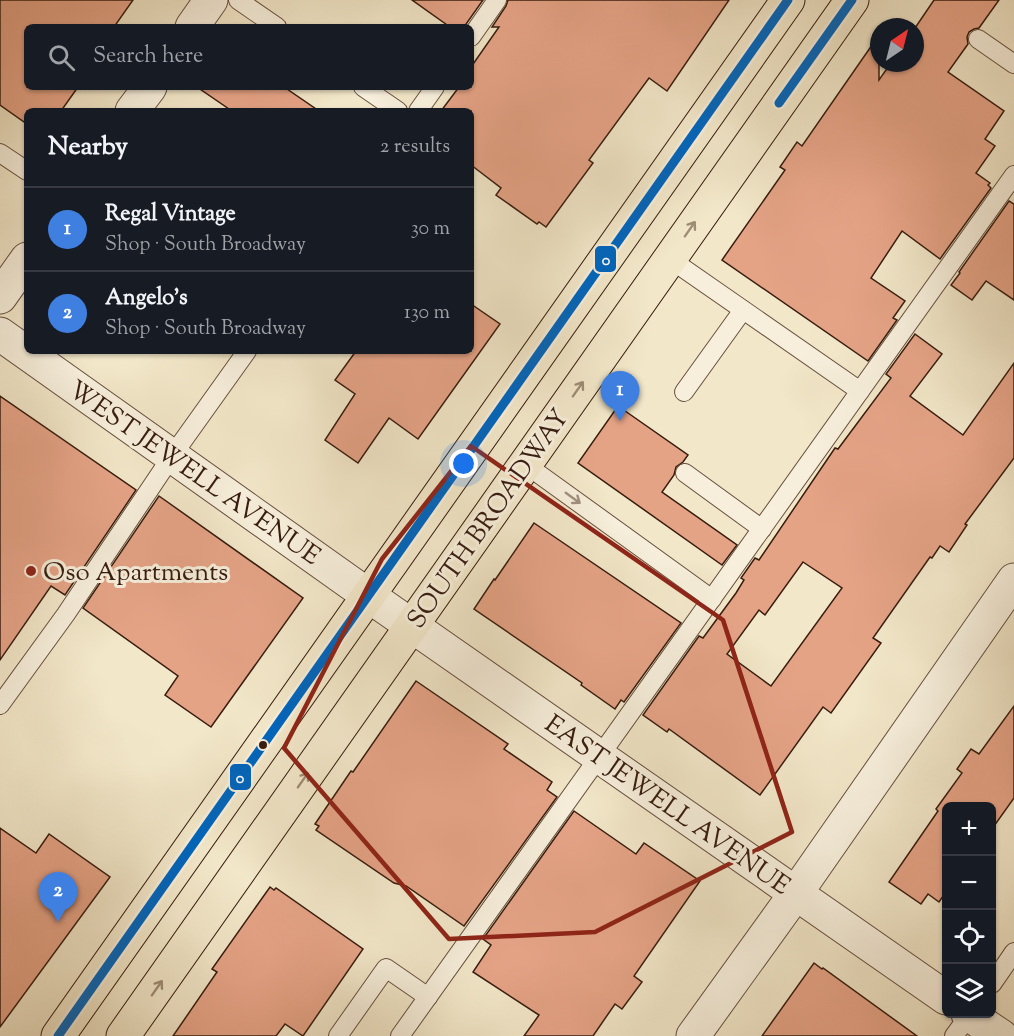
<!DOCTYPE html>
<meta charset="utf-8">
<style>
:root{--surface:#171b24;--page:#20242c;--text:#f1f3f6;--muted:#9ea1a6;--line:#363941;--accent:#d93025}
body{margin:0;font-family:"Sorts Mill Goudy",serif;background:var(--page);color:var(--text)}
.controls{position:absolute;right:18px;bottom:18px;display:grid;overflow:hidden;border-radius:9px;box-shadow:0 2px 4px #0004}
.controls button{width:54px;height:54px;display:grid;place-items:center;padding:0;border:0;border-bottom:2px solid var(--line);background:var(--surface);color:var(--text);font:30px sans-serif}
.compass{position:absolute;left:870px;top:18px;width:54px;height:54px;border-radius:50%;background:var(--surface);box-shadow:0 2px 4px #0004;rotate:35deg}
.you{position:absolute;left:464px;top:464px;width:21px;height:21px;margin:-15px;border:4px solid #fff;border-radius:50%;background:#1a73e8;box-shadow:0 0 0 9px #1a73e833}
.badge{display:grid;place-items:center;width:39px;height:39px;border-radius:50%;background:var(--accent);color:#fff;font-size:20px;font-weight:700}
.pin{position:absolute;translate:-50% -50px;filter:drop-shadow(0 2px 3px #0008)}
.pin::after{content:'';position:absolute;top:32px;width:21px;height:18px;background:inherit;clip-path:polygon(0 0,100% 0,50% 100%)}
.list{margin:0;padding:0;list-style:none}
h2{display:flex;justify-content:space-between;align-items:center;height:78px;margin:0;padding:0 24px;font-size:26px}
h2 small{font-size:20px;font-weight:400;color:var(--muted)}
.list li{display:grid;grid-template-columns:39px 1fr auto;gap:18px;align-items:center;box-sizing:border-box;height:84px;padding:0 24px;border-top:2px solid var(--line)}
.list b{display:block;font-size:22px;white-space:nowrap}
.list p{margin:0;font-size:20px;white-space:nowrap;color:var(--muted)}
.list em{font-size:20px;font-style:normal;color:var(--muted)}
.icon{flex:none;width:33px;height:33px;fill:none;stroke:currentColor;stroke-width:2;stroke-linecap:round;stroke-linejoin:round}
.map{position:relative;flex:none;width:1014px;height:1036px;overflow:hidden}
.search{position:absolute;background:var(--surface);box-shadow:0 2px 4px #0004;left:24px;top:24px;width:450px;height:66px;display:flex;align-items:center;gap:15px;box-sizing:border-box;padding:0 21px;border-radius:9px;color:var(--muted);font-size:22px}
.panel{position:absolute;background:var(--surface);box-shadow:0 2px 4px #0004;left:24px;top:108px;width:450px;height:246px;border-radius:9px}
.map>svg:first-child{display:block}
</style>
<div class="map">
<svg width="1014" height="1036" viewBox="0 0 1014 1036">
<rect width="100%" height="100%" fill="#f2e7c9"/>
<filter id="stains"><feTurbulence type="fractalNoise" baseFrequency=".00333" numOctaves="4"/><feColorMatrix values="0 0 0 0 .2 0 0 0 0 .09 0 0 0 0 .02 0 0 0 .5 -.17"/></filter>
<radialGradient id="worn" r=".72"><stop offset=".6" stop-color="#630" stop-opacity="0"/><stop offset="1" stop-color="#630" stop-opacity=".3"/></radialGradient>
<!-- building -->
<g fill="#e5a386" stroke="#371c0f" stroke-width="1.5" fill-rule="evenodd">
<path d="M0 0H133L114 27H27V87H78L61 111H27V124L0 105Z"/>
<path d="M412 0H483L464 27H450Z"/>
<path d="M508 0H729L667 91 649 78 589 160 593 163 546 227 539 222 537 224 496 195 501 188 471 165V111H441L459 87H471V67L499 27H492L506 6Z"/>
<path d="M934 0H999L979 28 974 29 969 32 967 37 968 44 948 72 1004 111 985 139 995 146 976 173 990 183 988 185 991 188 940 259 902 231 871 278 905 301 893 318 897 320 868 361 722 260 785 170 780 167 797 142 802 146 879 35V80L891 63H915V28Z"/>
<path d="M197 87H284L319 111H232Z"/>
<path d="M1009 201 1014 204V300L986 281 972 300 951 285 960 273 959 272Z"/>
<path d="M471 304 500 324 418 439 389 418 358 463 325 440 355 394 335 380 356 351H471Z"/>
<path d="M915 334 942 354 910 396 963 435 1014 363V458L965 524 967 525 949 552 940 546 932 558 930 557 873 638 881 643 831 713 823 707 760 795 669 729 667 732 643 715 699 636 703 638 736 593 744 580 741 578 755 558 759 560 835 448 838 449 891 378 886 374ZM803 562 842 588 771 686 727 654 759 610 765 615Z"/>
<path d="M0 396 136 490 65 595 51 586 0 660Z"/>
<path d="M618 406 688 455 683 462 676 467 674 475 662 492 737 545 722 565 578 463Z"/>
<path d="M159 496 303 598 211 727 165 695 178 676 83 608Z"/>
<path d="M534 523 681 623 624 702 621 700 615 709 581 685 582 683 474 609 494 579 495 580Z"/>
<path d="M416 681 508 744 504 749 552 782 547 790 557 797 464 926 406 886 394 883 316 830 319 826 315 824 351 771 353 772Z"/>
<path d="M1014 706V798L992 829V807H946V892L939 902 928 894 921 904 889 882 938 811 936 809 962 773 957 769 971 749 979 754Z"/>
<path d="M574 811 636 854 644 843 700 881 634 976 642 982 622 1009 615 1004 593 1036H524L539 1015 473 972 491 945 483 939Z"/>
<path d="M0 828 36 853 49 834 110 877 0 1027Z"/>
<path d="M270 887 274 890 276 888 363 949 303 1036 285 1024 276 1036H173L217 972 212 969Z"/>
<path d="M814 963 822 969 823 968 917 1036H762Z"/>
</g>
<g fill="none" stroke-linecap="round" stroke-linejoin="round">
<!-- service casing -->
<g stroke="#664f3e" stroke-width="20">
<g id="service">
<path d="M238 0 277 27"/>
<path d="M471 37 497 0"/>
<path d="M978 39 1014 64"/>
<path d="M363 87 398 111"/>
<path d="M418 111 435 87"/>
<path d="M0 153 27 171"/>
<path d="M670 259 860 391"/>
<path d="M684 392 743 310"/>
<path d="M525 464 712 599"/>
<path d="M685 473 762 529"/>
<path d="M0 705 66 614 172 456 247 351"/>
<path d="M992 984 1014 952"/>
<path d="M338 1036 386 968 428 997"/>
<path d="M400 1036 1014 175"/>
<path d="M954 1036 970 1014"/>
</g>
</g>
<!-- minor casing -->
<g stroke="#664f3e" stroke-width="35">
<g id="minor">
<path d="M192 27 211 0"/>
<path d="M132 111 150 87"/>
<path d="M0 297 27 259"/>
<path d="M0 334 369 596 946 998"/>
<path d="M968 1014 1001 1036"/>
<path d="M693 1036 796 893 1014 580"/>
</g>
</g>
<!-- primary casing -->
<g stroke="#371c0f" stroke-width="35">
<g id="primary">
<path d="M58 1036 788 0"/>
<path d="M123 1036 852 0"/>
</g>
</g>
<!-- service -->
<use href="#service" stroke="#f7efdc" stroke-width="18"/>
<!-- minor -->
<use href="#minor" stroke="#f7efdc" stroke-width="33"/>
<!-- primary -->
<use href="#primary" stroke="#f2e7c9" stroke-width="33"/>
<!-- bus-1 casing -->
<g stroke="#f7efdc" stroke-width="14">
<g id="bus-1">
<path d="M779 103 852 0"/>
<path d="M58 1036 788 0"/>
</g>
</g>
<!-- bus-1 -->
<use href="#bus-1" stroke="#0065bd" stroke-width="9"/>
</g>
<!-- one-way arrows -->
<defs><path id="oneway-shaft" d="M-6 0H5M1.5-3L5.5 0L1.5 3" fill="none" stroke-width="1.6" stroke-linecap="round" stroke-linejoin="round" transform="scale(1.5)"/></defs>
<g stroke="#9e8c75">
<use href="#oneway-shaft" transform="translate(690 229) rotate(-55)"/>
<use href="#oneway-shaft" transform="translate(578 389) rotate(-55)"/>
<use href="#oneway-shaft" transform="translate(303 780) rotate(-55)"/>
<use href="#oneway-shaft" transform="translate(157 988) rotate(-55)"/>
</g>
<use stroke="#a19080" href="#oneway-shaft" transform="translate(573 498) rotate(36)"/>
<!-- marked area -->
<path fill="none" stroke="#8f2418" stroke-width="4.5" stroke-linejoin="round" d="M471 446 723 620 792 832 595 932 449 939 284 748 382 559Z"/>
<!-- markers -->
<circle fill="#8f2418" stroke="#f7efdc" stroke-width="2" cx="31" cy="571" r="6"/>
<circle fill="#371c0f" stroke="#f7efdc" stroke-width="2" cx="263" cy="745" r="5"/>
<g text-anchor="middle" stroke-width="6" stroke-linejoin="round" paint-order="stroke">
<!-- street labels -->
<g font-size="26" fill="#371c0f" stroke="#f7efdc">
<text transform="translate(195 472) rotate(35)" y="9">WEST JEWELL AVENUE</text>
<text transform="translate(487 518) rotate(-55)" y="9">SOUTH BROADWAY</text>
<text transform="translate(668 804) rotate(35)" y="9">EAST JEWELL AVENUE</text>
</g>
<!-- poi labels -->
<g font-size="26" fill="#371c0f" stroke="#f7efdc" text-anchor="start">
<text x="43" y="580">Oso Apartments</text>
</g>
</g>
<g stroke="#f7efdc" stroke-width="2">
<rect x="594" y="245" width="23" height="28" rx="6" fill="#0065bd"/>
<rect x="229" y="763" width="23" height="28" rx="6" fill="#0065bd"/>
</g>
<g font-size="16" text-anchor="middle" font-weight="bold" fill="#fff">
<text x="606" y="265">0</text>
<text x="240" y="783">0</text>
</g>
<rect width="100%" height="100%" filter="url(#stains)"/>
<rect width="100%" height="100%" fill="url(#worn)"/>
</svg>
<div class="controls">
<button>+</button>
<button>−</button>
<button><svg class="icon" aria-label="locate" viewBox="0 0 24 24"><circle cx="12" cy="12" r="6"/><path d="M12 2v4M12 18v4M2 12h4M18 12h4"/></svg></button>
<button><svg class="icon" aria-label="layers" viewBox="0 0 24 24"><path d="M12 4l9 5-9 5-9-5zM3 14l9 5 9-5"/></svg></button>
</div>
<svg class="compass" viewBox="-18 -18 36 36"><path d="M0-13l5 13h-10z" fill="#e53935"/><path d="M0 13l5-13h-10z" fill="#9ea1a6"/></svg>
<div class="you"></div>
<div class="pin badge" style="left:620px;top:421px;background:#3f7fe0">1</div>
<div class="pin badge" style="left:58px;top:922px;background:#3f7fe0">2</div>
<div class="search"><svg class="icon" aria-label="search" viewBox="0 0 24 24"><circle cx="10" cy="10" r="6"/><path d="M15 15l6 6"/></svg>Search here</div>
<section class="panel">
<h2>Nearby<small>2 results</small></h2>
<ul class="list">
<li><span class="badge" style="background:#3f7fe0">1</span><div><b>Regal Vintage</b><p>Shop · South Broadway</p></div><em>30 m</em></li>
<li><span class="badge" style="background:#3f7fe0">2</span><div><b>Angelo's</b><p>Shop · South Broadway</p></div><em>130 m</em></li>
</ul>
</section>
</div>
